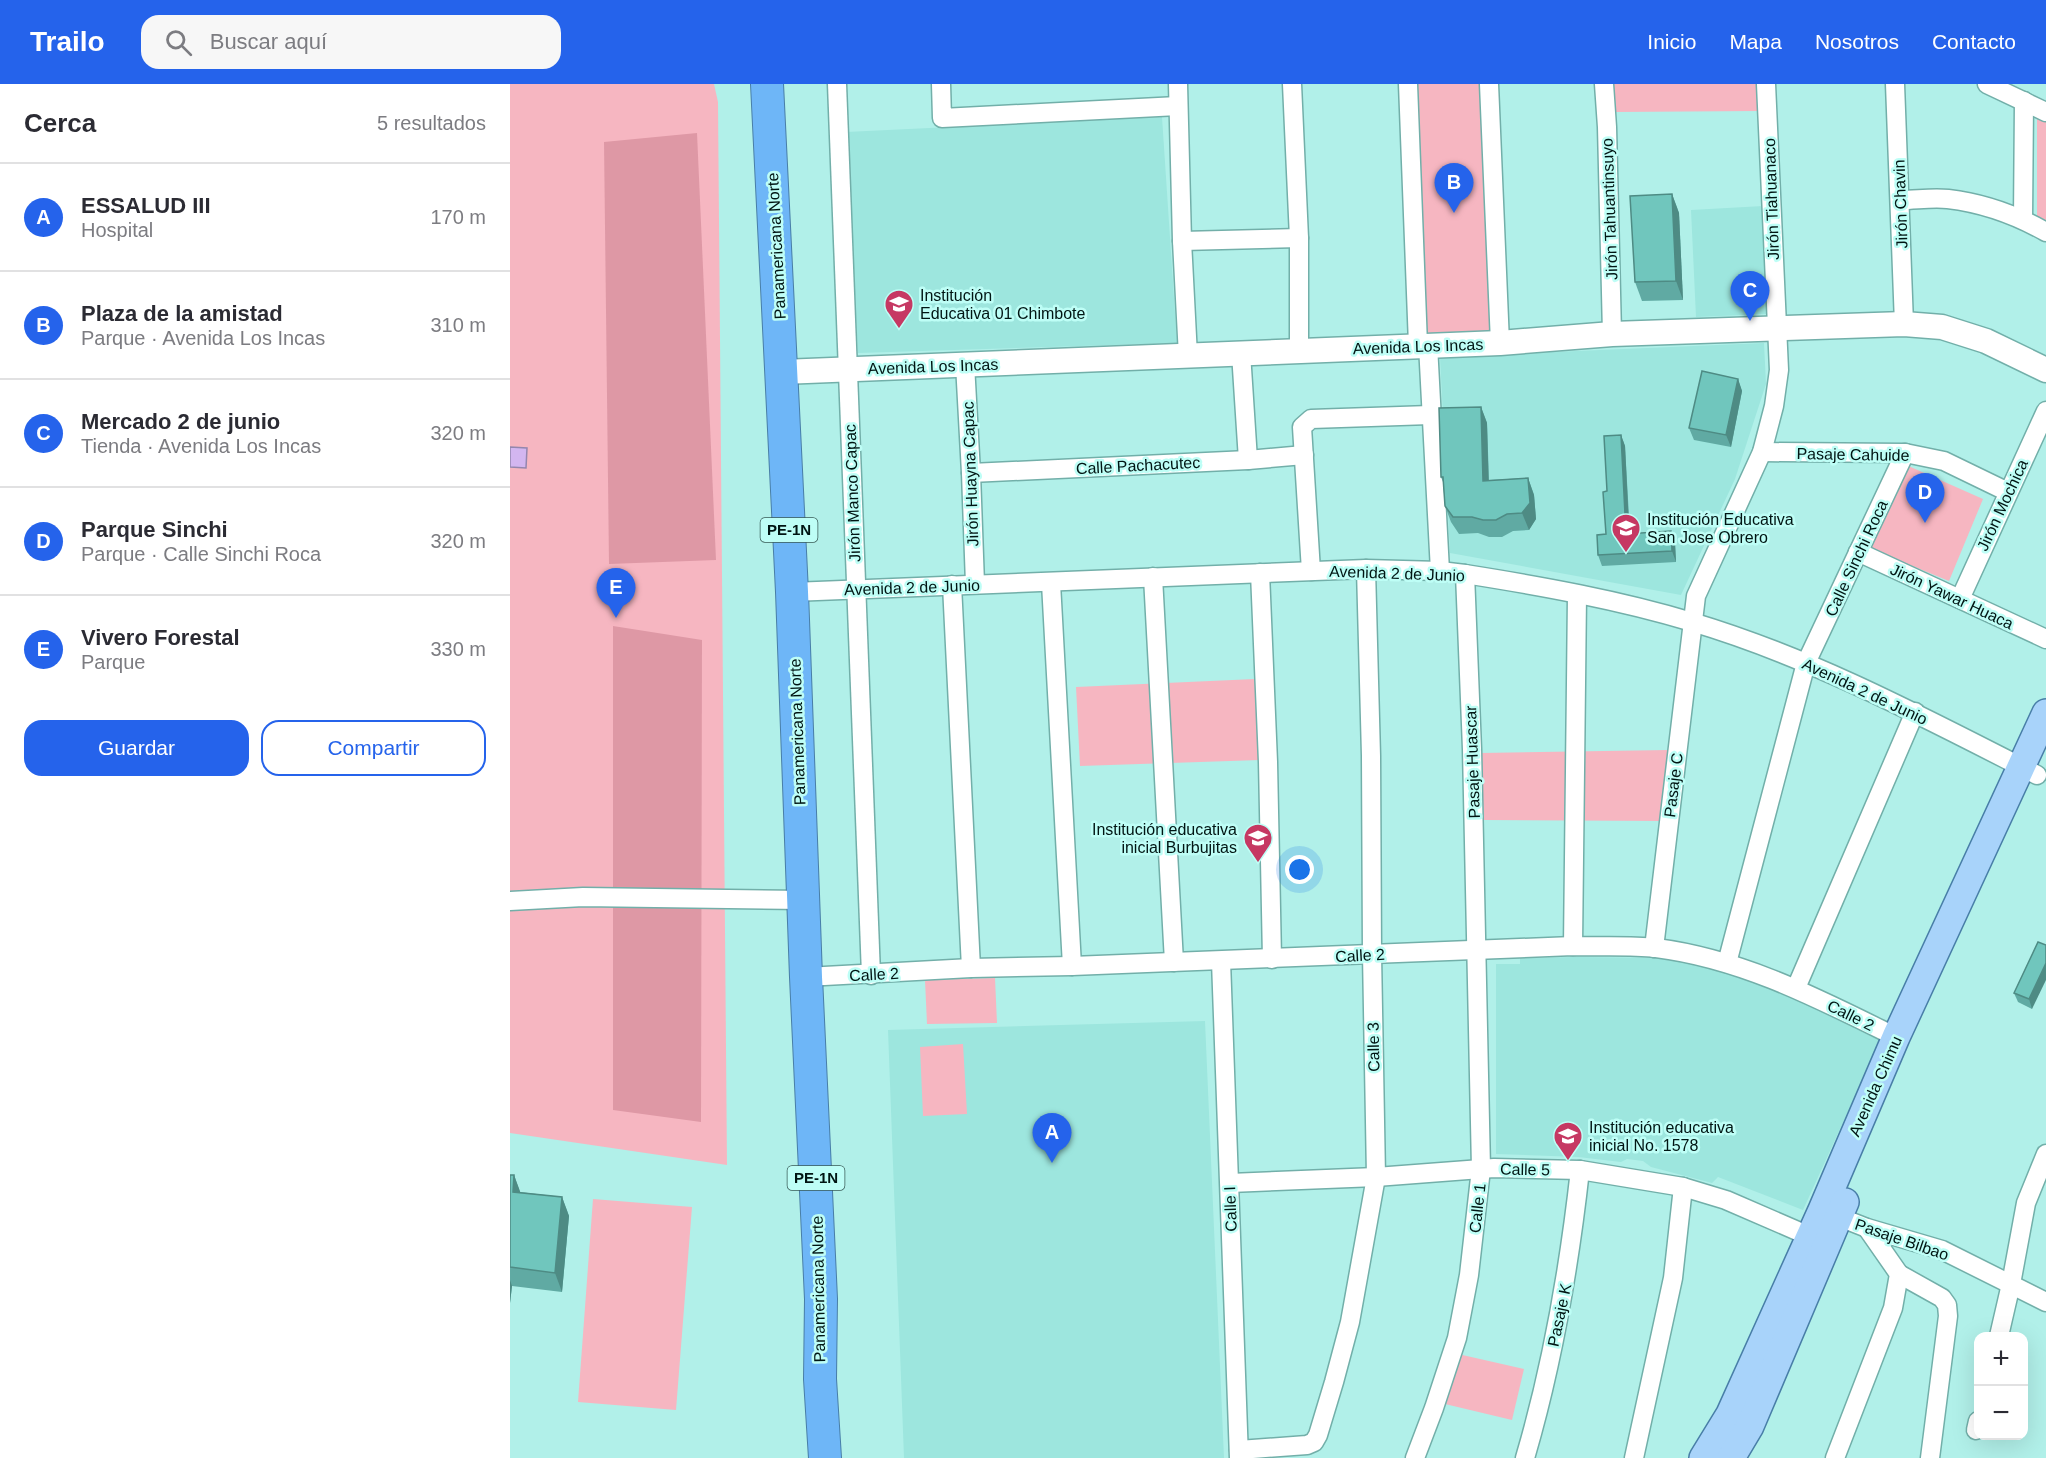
<!DOCTYPE html>
<html lang="es">
<meta charset="utf-8">
<style>
:root{--surface:#fff;--page:#f7f7f7;--text:#2b2b33;--muted:#7c7c81;--line:#e1e1e2;--accent:#2563eb}
body{margin:0;font-family:Helvetica,sans-serif;background:var(--page);color:var(--text)}
.controls{position:absolute;right:18px;bottom:18px;display:grid;overflow:hidden;border-radius:12px;box-shadow:0 6px 24px #0002}
.controls button{width:54px;height:54px;display:grid;place-items:center;padding:0;border:0;border-bottom:2px solid var(--line);background:var(--surface);color:var(--text);font:30px sans-serif}
.you{position:absolute;left:790px;top:786px;width:21px;height:21px;margin:-15px;border:4px solid #fff;border-radius:50%;background:#1a73e8;box-shadow:0 0 0 9px #1a73e833}
.badge{display:grid;place-items:center;width:39px;height:39px;border-radius:50%;background:var(--accent);color:#fff;font-size:20px;font-weight:700}
.pin{position:absolute;translate:-50% -50px;filter:drop-shadow(0 2px 3px #0008)}
.pin::after{content:'';position:absolute;top:32px;width:21px;height:18px;background:inherit;clip-path:polygon(0 0,100% 0,50% 100%)}
.list{margin:0;padding:0;list-style:none}
h2{display:flex;justify-content:space-between;align-items:center;height:78px;margin:0;padding:0 24px;font-size:26px}
h2 small{font-size:20px;font-weight:400;color:var(--muted)}
.list li{display:grid;grid-template-columns:39px 1fr auto;gap:18px;align-items:center;box-sizing:border-box;height:108px;padding:0 24px;border-top:2px solid var(--line)}
.list b{display:block;font-size:22px;white-space:nowrap}
.list p{margin:0;font-size:20px;white-space:nowrap;color:var(--muted)}
.list em{font-size:20px;font-style:normal;color:var(--muted)}
.actions{display:flex;gap:12px;padding:18px 24px}
.actions a{flex:1;padding:14px 0;border:2px solid var(--accent);border-radius:18px;text-align:center;font-size:21px;color:var(--accent)}
.actions .main{background:var(--accent);color:#fff}
.icon{flex:none;width:33px;height:33px;fill:none;stroke:currentColor;stroke-width:2;stroke-linecap:round;stroke-linejoin:round}
.map{position:relative;flex:none;width:1536px;height:1374px;overflow:hidden}
header{display:flex;align-items:center;gap:36px;box-sizing:border-box;height:84px;padding:0 30px;background:var(--accent);color:#fff}
header strong{font-size:28px}
nav{display:flex;gap:33px;margin-inline-start:auto;font-size:21px}
.search{width:420px;height:54px;background:var(--page);display:flex;align-items:center;gap:15px;box-sizing:border-box;padding:0 21px;border-radius:18px;color:var(--muted);font-size:22px}
main{display:flex}
aside{flex:1;background:var(--surface)}
.map>svg:first-child{display:block}
</style>
<header>
<strong>Trailo</strong>
<div class="search"><svg class="icon" aria-label="search" viewBox="0 0 24 24"><circle cx="10" cy="10" r="6"/><path d="M15 15l6 6"/></svg>Buscar aquí</div>
<nav><a>Inicio</a><a>Mapa</a><a>Nosotros</a><a>Contacto</a></nav>
</header>
<main>
<aside>
<h2>Cerca<small>5 resultados</small></h2>
<ul class="list">
<li><span class="badge">A</span><div><b>ESSALUD III</b><p>Hospital</p></div><em>170 m</em></li>
<li><span class="badge">B</span><div><b>Plaza de la amistad</b><p>Parque · Avenida Los Incas</p></div><em>310 m</em></li>
<li><span class="badge">C</span><div><b>Mercado 2 de junio</b><p>Tienda · Avenida Los Incas</p></div><em>320 m</em></li>
<li><span class="badge">D</span><div><b>Parque Sinchi</b><p>Parque · Calle Sinchi Roca</p></div><em>320 m</em></li>
<li><span class="badge">E</span><div><b>Vivero Forestal</b><p>Parque</p></div><em>330 m</em></li>
</ul>
<div class="actions"><a class="main">Guardar</a><a>Compartir</a></div>
</aside>
<div class="map">
<svg width="1536" height="1374" viewBox="0 0 1536 1374">
<rect width="100%" height="100%" fill="#b1f0e9"/>
<!-- built -->
<g fill="#9de6de">
<path d="M652 33 667 259 348 269 336 48Z"/>
<path d="M1253 122 1256 230 1186 233 1181 126Z"/>
<path d="M1254 259 1256 300 1225 395 1171 511 940 469 930 273Z"/>
<path d="M1065 873 1160 874 1229 890 1372 953 1293 1126 1208 1093 1202 1099 1141 1083 1133 1077 1117 1075 1111 1078 1068 1073 986 1070V880H1010V874Z"/>
<path d="M695 937 714 1374H394L378 946Z"/>
</g>
<!-- green -->
<g fill="#f6b6c1">
<path d="M0 0H204L208 18 217 1081 0 1049Z"/>
<path d="M898 0H979L990 259 908 261Z"/>
<path d="M1104 0H1248L1249 27 1106 28Z"/>
<path d="M1527 31 1536 36V137L1527 132Z"/>
<path d="M1394 380 1473 415 1439 497 1356 463Z"/>
<path d="M745 595 750 676 570 682 566 603Z"/>
<path d="M1158 666 1153 737 974 736 970 669Z"/>
<path d="M485 894 487 939 417 940 415 896Z"/>
<path d="M453 960 457 1030 413 1032 410 963Z"/>
<path d="M83 1115 182 1123 166 1326 68 1318Z"/>
<path d="M948 1270 1014 1285 1002 1336 935 1320Z"/>
</g>
<!-- forest -->
<g fill="#de98a5">
<path d="M187 49 206 476 99 480 94 58Z"/>
<path d="M103 542 192 556 191 1038 103 1026Z"/>
</g>
<!-- water -->
<path fill="#d3b6f0" stroke="#9486ae" stroke-width="1.5" d="M0 363 17 364 16 384 0 383Z"/>
<g fill="none" stroke-linecap="round" stroke-linejoin="round">
<!-- street casing -->
<g stroke="#72afa9" stroke-width="21">
<g id="street">
<path d="M327 0 361 891"/>
<path d="M431 0 432 34 668 22"/>
<path d="M668 0 672 157 678 272"/>
<path d="M782 0 789 154V267"/>
<path d="M898 0 908 261"/>
<path d="M979 0 990 259"/>
<path d="M1094 0 1097 43 1102 250"/>
<path d="M1385 0 1394 240"/>
<path d="M1477 0 1536 28"/>
<path d="M1391 116C1406 116 1423 113 1438 115 1472 119 1506 131 1536 148"/>
<path d="M1513 135 1514 17"/>
<path d="M672 157 789 154"/>
<path d="M918 261 930 487"/>
<path d="M731 269 738 376"/>
<path d="M455 280 461 389 465 500"/>
<path d="M1252 368 1395 369 1434 377 1498 408"/>
<path d="M461 389 738 376 794 371"/>
<path d="M1348 468 1536 555"/>
<path d="M801 487 792 343 801 335 920 331"/>
<path d="M750 489 758 678 762 875"/>
<path d="M643 493 664 878"/>
<path d="M541 499 562 882"/>
<path d="M442 501 461 884"/>
<path d="M282 508 856 485 930 487 955 490C1031 502 1109 516 1182 538 1303 574 1415 634 1527 691"/>
<path d="M1450 515 1536 327"/>
<path d="M0 817 73 813 293 816"/>
<path d="M1063 862 1067 511"/>
<path d="M1144 864 1186 512 1252 368 1264 322 1269 286 1256 0"/>
<path d="M711 877 729 1374"/>
<path d="M1217 879 1296 579 1395 369"/>
<path d="M296 893 461 884 562 882 1063 862C1090 863 1119 861 1146 864 1233 875 1309 915 1386 953"/>
<path d="M1286 904 1405 628"/>
<path d="M720 1099 866 1093 984 1084 1070 1086 1173 1103 1216 1116 1299 1152"/>
<path d="M1319 1129 1357 1144 1432 1166 1536 1218"/>
<path d="M1389 1190 1432 1214 1437 1221 1438 1232 1420 1374"/>
<path d="M1489 1252 1501 1200 1516 1119 1536 1070"/>
<path d="M1466 1346 1468 1337"/>
<path d="M729 1366 797 1361 804 1358 808 1351 824 1298 840 1238 866 1093 862 870 861 672 856 485"/>
<path d="M905 1374 924 1324 947 1254 959 1191 971 1085 962 665 955 490"/>
<path d="M1015 1374C1043 1279 1059 1185 1070 1086"/>
<path d="M1124 1374 1163 1194 1173 1103"/>
<path d="M1325 1374 1383 1224 1389 1190 1357 1144"/>
</g>
</g>
<!-- secondary casing -->
<g stroke="#72afa9" stroke-width="27">
<path id="secondary" d="M272 288 990 259 1102 250 1394 240 1432 243 1476 257 1536 286"/>
</g>
<!-- primary casing -->
<g stroke="#487ea7" stroke-width="30">
<g id="primary">
<path d="M1193 1374 1220 1330 1312 1126 1386 953 1536 629"/>
<path d="M1221 1374 1240 1342 1335 1118"/>
</g>
</g>
<!-- highway casing -->
<g stroke="#487ea7" stroke-width="34">
<path id="highway" d="M257 0 282 508 296 893 311 1215 310 1295 315 1374"/>
</g>
<!-- street -->
<use href="#street" stroke="#fff" stroke-width="18"/>
<!-- secondary -->
<use href="#secondary" stroke="#fff" stroke-width="24"/>
<!-- primary -->
<use href="#primary" stroke="#a8d3fa" stroke-width="27"/>
<!-- highway -->
<use href="#highway" stroke="#6eb6f7" stroke-width="32"/>
</g>
<!-- wall -->
<g fill="#60aaa3">
<path d="M1162 110 1169 129 1173 216 1132 217 1125 198Z"/>
<path d="M1228 295 1232 307 1221 363 1184 356 1179 344Z"/>
<path d="M971 323 977 339 979 396 1018 394 1024 411 1026 435 1019 446 1003 447 992 453H979L968 449 949 450 941 438 935 422 933 398 931 393Z"/>
<path d="M1111 351 1115 362 1120 450 1161 447 1165 459 1166 478 1092 482 1088 471 1096 450 1097 407Z"/>
<path d="M1528 858 1522 925 1508 918 1504 909Z"/>
<path d="M0 1091H4L10 1108 52 1113 59 1132 52 1208 2 1202 0 1219Z"/>
</g>
<!-- shaded-wall -->
<g fill="#4e8b84">
<path d="M1162 110 1169 129 1173 216 1166 197Z"/>
<path d="M1228 295 1232 307 1221 363 1216 351Z"/>
<path d="M971 323 977 339 979 413 973 397Z"/>
<path d="M1111 351 1115 362 1120 462 1116 450Z"/>
<path d="M1018 394 1024 411 1026 435 1019 446 1012 429Z"/>
<path d="M1161 447 1165 459 1166 478 1162 467Z"/>
<path d="M1536 879V896L1522 925 1519 915Z"/>
<path d="M4 1091 11 1110 3 1108Z"/>
<path d="M52 1113 59 1132 52 1208 45 1189Z"/>
<path d="M0 1196 2 1202 0 1219Z"/>
</g>
<!-- building -->
<g fill="#70c6bd" stroke="#4e8b84" stroke-width="1.5">
<path d="M1162 110 1166 197 1125 198 1120 112Z"/>
<path d="M1192 287 1228 295 1216 351 1179 344Z"/>
<path d="M971 323 973 397 1018 394 1020 419 1012 429 997 430 986 436H973L962 433H943L935 422 933 393H931L929 324Z"/>
<path d="M1111 351 1116 450 1161 447 1162 467 1088 471 1087 451 1096 450 1093 408 1097 407 1094 352Z"/>
<path d="M1528 858 1536 861V879L1519 915 1504 909Z"/>
<path d="M0 1091H4L3 1108 52 1113 45 1189 0 1183Z"/>
</g>
<!-- icons -->
<defs>
<g id="school-pin" transform="scale(1.5)"><path d="M0 17L-7.5 6A9.5 9.5 0 1 1 7.5 6Z" fill="#c63863" stroke="#befef6"/><path d="M0-5L7-2L0 1L-7-2ZM-4 1L0 2.5L4 1V4Q0 6-4 4Z" fill="#fff"/></g>
</defs>
<g fill-rule="evenodd">
<use href="#school-pin" x="389" y="220"/>
<use href="#school-pin" x="1116" y="444"/>
<use href="#school-pin" x="748" y="754"/>
<use href="#school-pin" x="1058" y="1052"/>
</g>
<g text-anchor="middle" stroke-width="5" stroke-linejoin="round" paint-order="stroke">
<!-- shield labels -->
<g fill="#befef6" stroke="#395b57" stroke-width="1.5">
<rect x="250.5" y="434" width="57" height="24" rx="4.5"/>
<rect x="277.5" y="1082" width="57" height="24" rx="4.5"/>
</g>
<g font-size="15" font-weight="bold" fill="#001513">
<text x="279" y="451">PE-1N</text>
<text x="306" y="1099">PE-1N</text>
</g>
<!-- street labels -->
<g font-size="16" fill="#001513" stroke="#befef6">
<text transform="translate(1261 115) rotate(-92)" y="6">Jirón Tiahuanaco</text>
<text transform="translate(1390 120) rotate(-92)" y="6">Jirón Chavin</text>
<text transform="translate(1099 125) rotate(-92)" y="6">Jirón Tahuantinsuyo</text>
<text transform="translate(266 162) rotate(-93)" y="6">Panamericana Norte</text>
<text transform="translate(908 262) rotate(-2)" y="6">Avenida Los Incas</text>
<text transform="translate(423 282) rotate(-2)" y="6">Avenida Los Incas</text>
<text transform="translate(1343 370) rotate(1)" y="6">Pasaje Cahuide</text>
<text transform="translate(628 381) rotate(-3)" y="6">Calle Pachacutec</text>
<text transform="translate(460 390) rotate(-92)" y="6">Jirón Huayna Capac</text>
<text transform="translate(342 409) rotate(-92)" y="6">Jirón Manco Capac</text>
<text transform="translate(1492 421) rotate(-65)" y="6">Jirón Mochica</text>
<text transform="translate(1346 474) rotate(-65)" y="6">Calle Sinchi Roca</text>
<text transform="translate(887 489) rotate(2)" y="6">Avenida 2 de Junio</text>
<text transform="translate(402 503) rotate(-2)" y="6">Avenida 2 de Junio</text>
<text transform="translate(1442 512) rotate(25)" y="6">Jirón Yawar Huaca</text>
<text transform="translate(1355 607) rotate(25)" y="6">Avenida 2 de Junio</text>
<text transform="translate(287 648) rotate(-92)" y="6">Panamericana Norte</text>
<text transform="translate(962 678) rotate(-92)" y="6">Pasaje Huascar</text>
<text transform="translate(1163 701) rotate(-83)" y="6">Pasaje C</text>
<text transform="translate(850 871) rotate(-3)" y="6">Calle 2</text>
<text transform="translate(364 890) rotate(-3)" y="6">Calle 2</text>
<text transform="translate(1341 931) rotate(26)" y="6">Calle 2</text>
<text transform="translate(863 963) rotate(-91)" y="6">Calle 3</text>
<text transform="translate(1365 1002) rotate(-66)" y="6">Avenida Chimu</text>
<text transform="translate(1015 1085) rotate(1)" y="6">Calle 5</text>
<text transform="translate(967 1124) rotate(-84)" y="6">Calle 1</text>
<text transform="translate(720 1125) rotate(-92)" y="6">Calle I</text>
<text transform="translate(1392 1155) rotate(19)" y="6">Pasaje Bilbao</text>
<text transform="translate(308 1205) rotate(-91)" y="6">Panamericana Norte</text>
<text transform="translate(1049 1231) rotate(-78)" y="6">Pasaje K</text>
</g>
<!-- poi labels -->
<g font-size="16" fill="#001513" stroke="#befef6" text-anchor="start">
<text x="410" y="217">Institución<tspan x="410" dy="18">Educativa 01 Chimbote</tspan></text>
<text x="1137" y="441">Institución Educativa<tspan x="1137" dy="18">San Jose Obrero</tspan></text>
<text x="727" y="751" text-anchor="end">Institución educativa<tspan x="727" dy="18">inicial Burbujitas</tspan></text>
<text x="1079" y="1049">Institución educativa<tspan x="1079" dy="18">inicial No. 1578</tspan></text>
</g>
</g>
</svg>
<div class="controls">
<button>+</button>
<button>−</button>
</div>
<div class="you"></div>
<div class="pin badge" style="left:542px;top:1079px">A</div>
<div class="pin badge" style="left:944px;top:129px">B</div>
<div class="pin badge" style="left:1240px;top:237px">C</div>
<div class="pin badge" style="left:1415px;top:439px">D</div>
<div class="pin badge" style="left:106px;top:534px">E</div>
</div>
</main>
